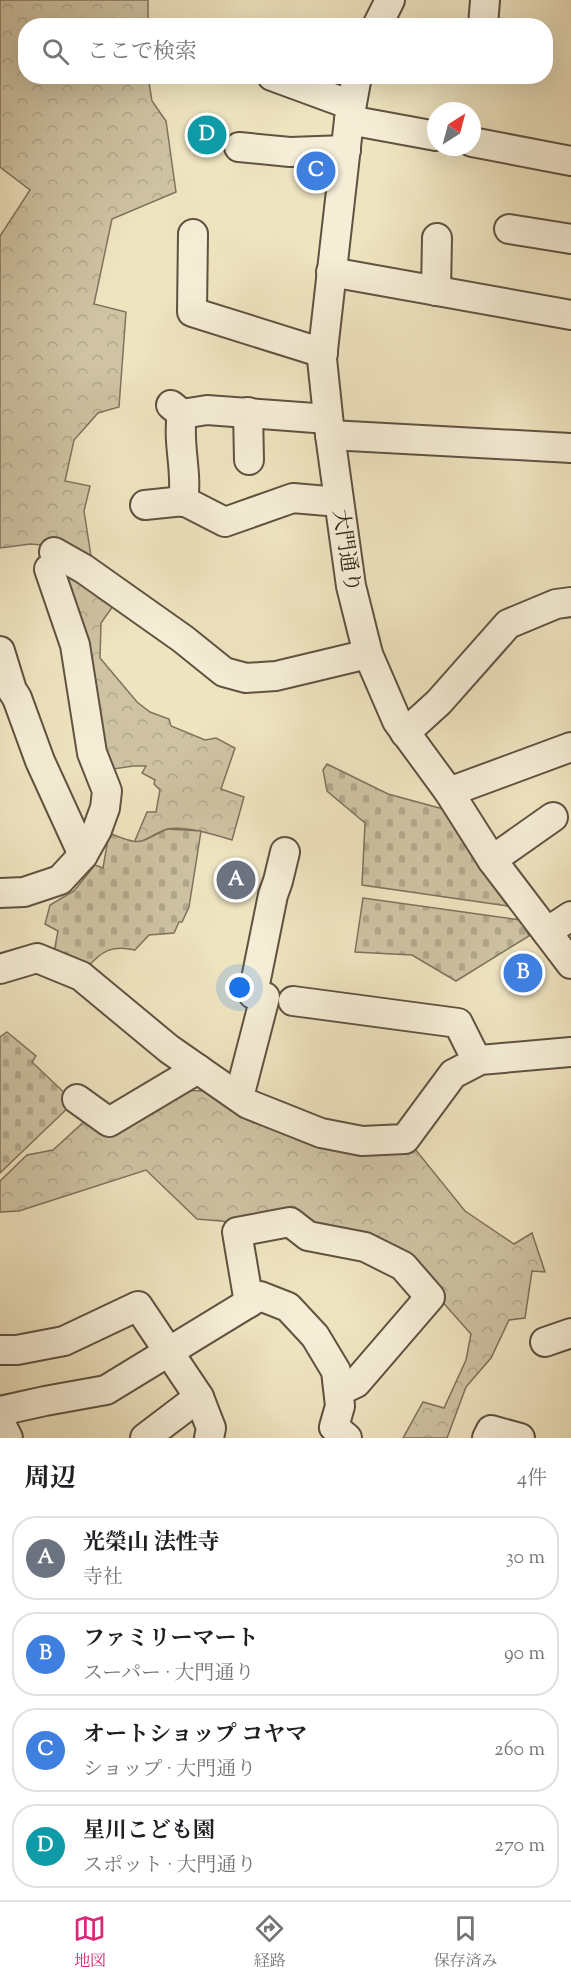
<!DOCTYPE html>
<html lang="ja">
<meta charset="utf-8">
<style>
:root{--surface:#fff;--page:#f6f6f6;--text:#202124;--muted:#757577;--line:#e0e0e0;--accent:#db2777}
body{margin:0;font-family:"Sorts Mill Goudy","Noto Serif JP",serif;background:var(--page);color:var(--text)}
.compass{position:absolute;left:427px;top:102px;width:54px;height:54px;border-radius:50%;background:var(--surface);box-shadow:0 6px 24px #0002;rotate:36deg}
.you{position:absolute;left:240px;top:988px;width:21px;height:21px;margin:-15px;border:4px solid #fff;border-radius:50%;background:#1a73e8;box-shadow:0 0 0 9px #1a73e833}
.badge{display:grid;place-items:center;width:39px;height:39px;border-radius:50%;background:var(--accent);color:#fff;font-size:20px;font-weight:700}
.pin{position:absolute;translate:-50% -50%;border:3px solid #fff;box-shadow:0 2px 6px #0006}
.list{margin:0;padding:0;list-style:none}
h2{display:flex;justify-content:space-between;align-items:center;height:78px;margin:0;padding:0 24px;font-size:26px}
h2 small{font-size:20px;font-weight:400;color:var(--muted)}
.list li{display:grid;grid-template-columns:39px 1fr auto;gap:18px;align-items:center;box-sizing:border-box;height:84px;margin:0 12px 12px;padding:0 12px;border:2px solid var(--line);border-radius:24px}
.list b{display:block;font-size:22px;white-space:nowrap}
.list p{margin:0;font-size:20px;white-space:nowrap;color:var(--muted)}
.list em{font-size:20px;font-style:normal;color:var(--muted)}
.icon{flex:none;width:33px;height:33px;fill:none;stroke:currentColor;stroke-width:2;stroke-linecap:round;stroke-linejoin:round}
.map{position:relative;flex:none;width:571px;height:1438px;overflow:hidden}
.search{position:absolute;background:var(--surface);box-shadow:0 6px 24px #0002;left:18px;right:18px;top:18px;height:66px;display:flex;align-items:center;gap:15px;box-sizing:border-box;padding:0 21px;border-radius:24px;color:var(--muted);font-size:22px}
.sheet{height:462px;background:var(--surface)}
nav{display:flex;justify-content:space-around;align-items:center;box-sizing:border-box;height:84px;border-top:2px solid var(--line);background:var(--surface);font-size:16px;color:var(--muted)}
nav a{display:grid;justify-items:center;gap:3px}
nav .on{color:var(--accent)}
.map>svg:first-child{display:block}
</style>
<div class="map">
<svg width="571" height="1438" viewBox="0 0 571 1438">
<defs>
<pattern id="forest-crowns" width="20" height="18" patternUnits="userSpaceOnUse" patternTransform="scale(1.5)"><rect width="20" height="18" fill="#cfc3a3"/><path d="M2 6a3 3 0 1 1 6 0M12 15a3 3 0 1 1 6 0" fill="none" stroke="#b2a78c"/></pattern>
<pattern id="cemetery-stones" width="16" height="16" patternUnits="userSpaceOnUse" patternTransform="scale(1.5)"><rect width="16" height="16" fill="#cfc3a3"/><path d="M2 7V4a2 2 0 0 1 4 0v3zM10 15v-3a2 2 0 0 1 4 0v3z" fill="#b2a78c"/></pattern>
</defs>
<rect width="100%" height="100%" fill="#efe4c0"/>
<filter id="stains"><feTurbulence type="fractalNoise" baseFrequency=".00333" numOctaves="4"/><feColorMatrix values="0 0 0 0 .2 0 0 0 0 .09 0 0 0 0 .02 0 0 0 .5 -.17"/></filter>
<radialGradient id="worn" r=".72"><stop offset=".6" stop-color="#630" stop-opacity="0"/><stop offset="1" stop-color="#630" stop-opacity=".3"/></radialGradient>
<!-- forest -->
<g fill="url(#forest-crowns)" stroke="#80725d" stroke-width="1.5">
<path d="M0 0H148V25L26 26V76L148 77 152 101 166 121 176 192 112 219 94 304 126 312 119 407 98 413 74 440 65 481 90 486 84 511 93 569 53 546 30 544 0 548V236L30 190 0 167Z"/>
<path d="M58 560 118 599 101 623 100 658 137 702 150 712 169 719 171 726 205 740 216 738 235 748 221 789 244 797 232 840C215 835 181 824 165 830 154 833 145 843 134 843L147 812H156L160 790 154 784 155 780 142 773 146 766H133L107 770Z"/>
<path d="M178 1090 205 1091 360 1153 415 1149 465 1211 514 1244 532 1233 545 1272 532 1271 525 1318 509 1320 491 1358 466 1387 447 1438H403L423 1402 444 1408 466 1360 471 1334 406 1261 232 1222 197 1219 146 1170 19 1211 0 1212V1181L27 1155 53 1150 88 1118Z"/>
</g>
<!-- cemetery -->
<g fill="url(#cemetery-stones)" stroke="#80725d" stroke-width="1.5">
<path d="M327 764 388 794 443 809 508 906 362 885 365 823 327 791 323 770Z"/>
<path d="M167 829 201 831 189 907 182 922H179L174 933 149 935 135 950C113 945 102 950 87 968L54 952 58 931 45 924 50 905 74 891 95 865 103 868 109 833C141 846 137 844 167 829Z"/>
<path d="M363 898 520 920 529 936 456 981 412 955 355 952Z"/>
<path d="M7 1032 36 1056 32 1062 74 1102 0 1173V1037Z"/>
</g>
<g fill="none" stroke-linecap="round" stroke-linejoin="round">
<!-- minor casing -->
<g stroke="#605241" stroke-width="32">
<g id="minor">
<path d="M377 26 390 0"/>
<path d="M483 26 485 0"/>
<path d="M272 76 351 105"/>
<path d="M357 76 349 120 322 359 330 435 351 586 368 654 397 721 449 792 492 860 571 964"/>
<path d="M349 120 436 136"/>
<path d="M472 142 571 161"/>
<path d="M239 147 290 152 346 150"/>
<path d="M509 229 571 239"/>
<path d="M193 234 192 312 323 353"/>
<path d="M331 272 571 315"/>
<path d="M436 291 437 238"/>
<path d="M171 405 182 414 207 410 328 419"/>
<path d="M248 412 249 460"/>
<path d="M182 414C177 443 188 473 183 502"/>
<path d="M330 435 571 448"/>
<path d="M145 505 184 501 225 522 293 498 339 502"/>
<path d="M54 552 84 569 183 639 224 672 246 678 276 676 368 654"/>
<path d="M0 651 12 690 17 698 40 761 83 855"/>
<path d="M405 733 439 702 508 624 556 604 571 602"/>
<path d="M449 792 571 747"/>
<path d="M492 860 553 817"/>
<path d="M0 893 24 892 60 880 83 855 97 830 105 808 107 791 92 753 75 645 49 569"/>
<path d="M547 932 571 916"/>
<path d="M0 969 37 958 81 976 169 1049 248 1104 321 1133 362 1141 405 1139 453 1074 480 1060 571 1052"/>
<path d="M293 1001 458 1023 477 1061"/>
<path d="M239 1097 265 997 253 994 273 895 278 881 285 852"/>
<path d="M77 1099 109 1122 198 1069"/>
<path d="M249 1303 237 1232 290 1222 308 1236 365 1247 403 1266 430 1297 356 1383 339 1391"/>
<path d="M545 1342 571 1333"/>
<path d="M0 1350H17L64 1341 138 1306 199 1397 211 1428 209 1438"/>
<path d="M0 1411 45 1401 106 1390 260 1296 288 1307 315 1336 336 1371 340 1406 334 1427 347 1438"/>
<path d="M0 1422 8 1438"/>
<path d="M145 1438 199 1397"/>
<path d="M487 1438 491 1430 520 1438"/>
</g>
</g>
<!-- minor -->
<use href="#minor" stroke="#f5edd6" stroke-width="28"/>
</g>
<g text-anchor="middle" stroke-width="5" stroke-linejoin="round" paint-order="stroke">
<!-- street labels -->
<g font-size="21" fill="#312217" stroke="#f5edd6">
<text transform="translate(347 551) rotate(81)" y="7">大門通り</text>
</g>
</g>
<rect width="100%" height="100%" filter="url(#stains)"/>
<rect width="100%" height="100%" fill="url(#worn)"/>
</svg>
<svg class="compass" viewBox="-18 -18 36 36"><path d="M0-13l5 13h-10z" fill="#e53935"/><path d="M0 13l5-13h-10z" fill="#757577"/></svg>
<div class="you"></div>
<div class="pin badge" style="left:236px;top:880px;background:#6b7280">A</div>
<div class="pin badge" style="left:523px;top:973px;background:#3f7fe0">B</div>
<div class="pin badge" style="left:316px;top:171px;background:#3f7fe0">C</div>
<div class="pin badge" style="left:207px;top:135px;background:#0f9aa8">D</div>
<div class="search"><svg class="icon" aria-label="search" viewBox="0 0 24 24"><circle cx="10" cy="10" r="6"/><path d="M15 15l6 6"/></svg>ここで検索</div>
</div>
<section class="sheet">
<h2>周辺<small>4件</small></h2>
<ul class="list">
<li><span class="badge" style="background:#6b7280">A</span><div><b>光榮山 法性寺</b><p>寺社</p></div><em>30 m</em></li>
<li><span class="badge" style="background:#3f7fe0">B</span><div><b>ファミリーマート</b><p>スーパー · 大門通り</p></div><em>90 m</em></li>
<li><span class="badge" style="background:#3f7fe0">C</span><div><b>オートショップ コヤマ</b><p>ショップ · 大門通り</p></div><em>260 m</em></li>
<li><span class="badge" style="background:#0f9aa8">D</span><div><b>星川こども園</b><p>スポット · 大門通り</p></div><em>270 m</em></li>
</ul>
</section>
<nav>
<a class="on"><svg class="icon" aria-label="map" viewBox="0 0 24 24"><path d="M3 6l6-2 6 2 6-2v14l-6 2-6-2-6 2zM9 4v14M15 6v14"/></svg>地図</a>
<a><svg class="icon" aria-label="directions" viewBox="0 0 24 24"><path d="M12 3l9 9-9 9-9-9zM9 14v-3h6M13 9l2 2-2 2"/></svg>経路</a>
<a><svg class="icon" aria-label="saved" viewBox="0 0 24 24"><path d="M7 4h10v16l-5-4-5 4z"/></svg>保存済み</a>
</nav>
